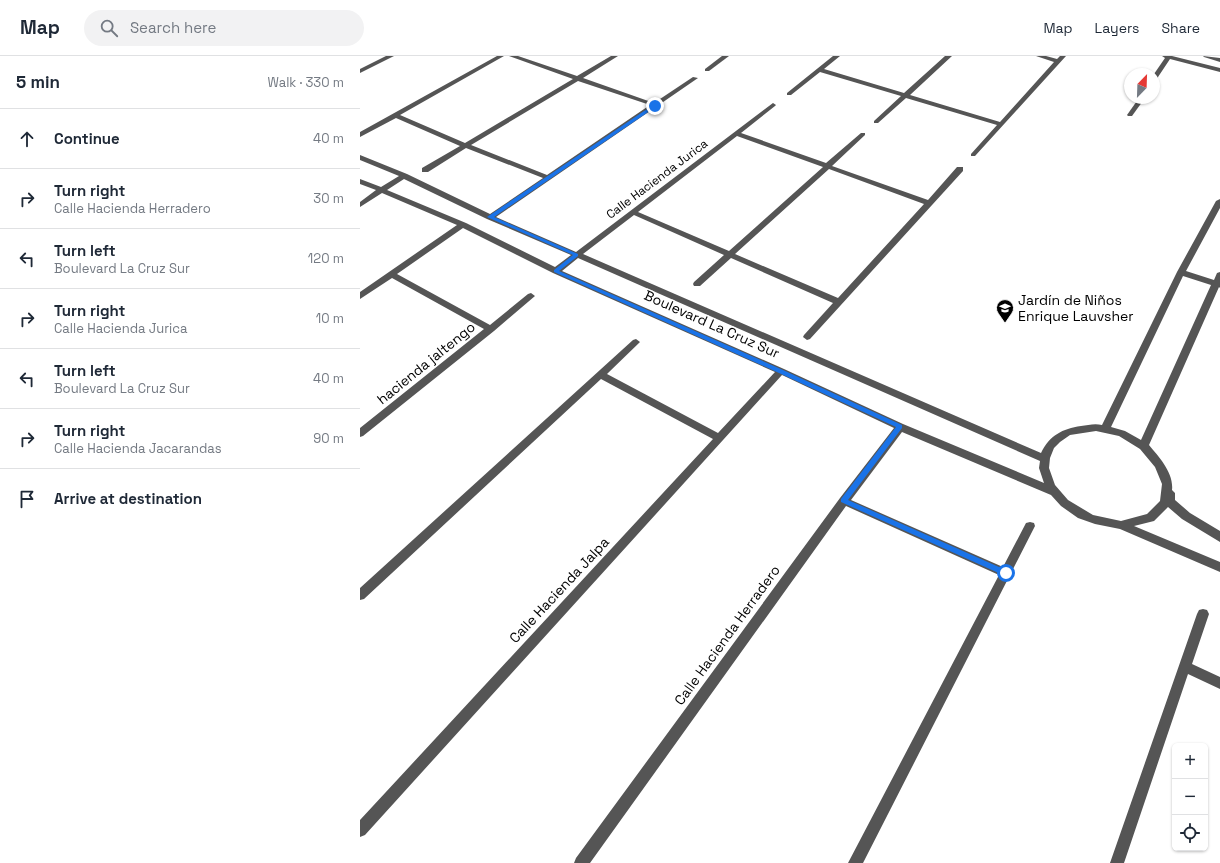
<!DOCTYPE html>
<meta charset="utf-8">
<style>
:root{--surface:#fff;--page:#f2f2f3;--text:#1f2937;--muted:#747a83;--line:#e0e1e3}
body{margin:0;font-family:"Space Grotesk",sans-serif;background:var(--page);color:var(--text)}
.controls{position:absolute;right:12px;bottom:12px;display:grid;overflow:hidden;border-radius:6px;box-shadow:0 1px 3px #0004}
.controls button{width:36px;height:36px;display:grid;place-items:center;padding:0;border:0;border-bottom:1px solid var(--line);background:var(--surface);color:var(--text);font:20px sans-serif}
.compass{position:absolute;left:764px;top:12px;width:36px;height:36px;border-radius:50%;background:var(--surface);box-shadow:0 1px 3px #0004;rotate:23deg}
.stop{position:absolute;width:12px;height:12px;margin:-9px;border:3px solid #1a73e8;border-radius:50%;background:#fff}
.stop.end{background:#1a73e8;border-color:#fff;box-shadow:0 1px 4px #0008}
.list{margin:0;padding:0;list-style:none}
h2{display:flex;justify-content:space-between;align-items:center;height:52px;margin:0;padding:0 16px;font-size:17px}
h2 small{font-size:13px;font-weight:400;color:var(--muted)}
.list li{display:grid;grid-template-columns:26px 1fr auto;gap:12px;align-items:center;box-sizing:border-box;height:60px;padding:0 16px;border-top:1px solid var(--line)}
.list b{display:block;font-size:15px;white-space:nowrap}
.list p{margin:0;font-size:13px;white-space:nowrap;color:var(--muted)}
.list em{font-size:13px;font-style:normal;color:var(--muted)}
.icon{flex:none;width:22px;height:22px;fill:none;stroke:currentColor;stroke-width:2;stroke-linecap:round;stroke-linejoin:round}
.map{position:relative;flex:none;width:860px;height:807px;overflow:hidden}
header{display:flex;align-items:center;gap:24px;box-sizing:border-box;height:56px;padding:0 20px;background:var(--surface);border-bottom:1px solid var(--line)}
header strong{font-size:19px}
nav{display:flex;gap:22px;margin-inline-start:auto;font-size:14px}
.search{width:280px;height:36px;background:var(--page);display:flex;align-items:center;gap:10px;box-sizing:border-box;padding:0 14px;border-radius:22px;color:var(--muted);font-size:15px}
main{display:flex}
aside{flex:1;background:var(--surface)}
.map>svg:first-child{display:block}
</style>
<header>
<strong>Map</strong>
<div class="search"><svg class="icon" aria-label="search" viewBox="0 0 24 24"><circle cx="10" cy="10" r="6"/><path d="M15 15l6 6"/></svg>Search here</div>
<nav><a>Map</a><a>Layers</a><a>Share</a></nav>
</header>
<main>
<aside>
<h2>5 min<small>Walk · 330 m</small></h2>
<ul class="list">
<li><svg class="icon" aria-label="ahead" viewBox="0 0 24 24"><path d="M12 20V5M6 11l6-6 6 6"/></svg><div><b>Continue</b></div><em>40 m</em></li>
<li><svg class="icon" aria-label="right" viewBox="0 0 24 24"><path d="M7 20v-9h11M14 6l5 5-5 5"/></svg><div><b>Turn right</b><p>Calle Hacienda Herradero</p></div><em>30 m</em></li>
<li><svg class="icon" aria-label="left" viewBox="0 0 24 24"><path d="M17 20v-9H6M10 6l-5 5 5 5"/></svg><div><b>Turn left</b><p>Boulevard La Cruz Sur</p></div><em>120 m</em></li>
<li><svg class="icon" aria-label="right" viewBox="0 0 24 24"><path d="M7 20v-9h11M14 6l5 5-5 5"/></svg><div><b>Turn right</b><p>Calle Hacienda Jurica</p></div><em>10 m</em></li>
<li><svg class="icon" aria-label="left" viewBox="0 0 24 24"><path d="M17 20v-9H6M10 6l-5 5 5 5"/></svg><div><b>Turn left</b><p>Boulevard La Cruz Sur</p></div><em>40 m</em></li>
<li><svg class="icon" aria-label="right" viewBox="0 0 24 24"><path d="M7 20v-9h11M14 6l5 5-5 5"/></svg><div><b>Turn right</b><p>Calle Hacienda Jacarandas</p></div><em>90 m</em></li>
<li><svg class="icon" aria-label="arrive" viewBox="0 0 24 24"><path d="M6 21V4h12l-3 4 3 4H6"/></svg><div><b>Arrive at destination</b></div></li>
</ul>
</aside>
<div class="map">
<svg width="860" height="807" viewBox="0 0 860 807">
<rect width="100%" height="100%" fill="#fff"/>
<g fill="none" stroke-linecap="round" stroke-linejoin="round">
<!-- minor -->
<g fill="#555" fill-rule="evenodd">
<path d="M26 0H34L0 17V13Z"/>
<path d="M137 0H144L40 59 105 87 213 23 149 0H158L217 20 251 0H258L223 22 294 47 333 21 338 22 136 161 216 196 413 47 416 49 415 50 381 77 466 107 501 77H505V79L472 110 568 144 597 111H603V115L450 283 447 284 443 281 444 279 473 247 371 202 340 230H334L333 228 334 226 364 199 274 159 223 198 681 397C690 379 702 373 721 370 728 369 735 367 742 369L817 216 856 145 860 143V152L826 215 854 224 857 217 860 216V232L859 231 789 389C799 401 814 417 812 434L815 437V444L830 457 860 475V486L822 463 808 451 794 465 774 470 860 506V516L760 473 735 468 718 462 701 450 691 439 542 376 491 444 643 511 666 467 670 466 674 467 675 470 503 807H488L639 519 486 450 230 807H214L216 802 480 442 534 372 422 319 5 779 0 781V764L353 383 241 323 4 543 0 544V532L273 284 276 283 280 286 247 318 358 377 415 316 193 217 103 172 37 218 130 269 168 238 171 237 175 240 134 275 3 380 0 381V372L124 273 32 222 0 243V236L97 169 22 137 0 151V146L16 134 0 128V123L21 131 39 120 0 104V99L47 118 130 158 183 122 106 92 68 116H62V112L100 90 36 62 0 81V76ZM218 25 290 49 187 119 111 89ZM377 80 463 111 369 195 278 156ZM469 113 564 148 478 242 375 198ZM44 123 127 163 211 199 195 211 106 167 27 134ZM218 202 680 405 679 412 684 427 543 368 424 313 202 215ZM823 220 851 229 781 384 765 375 751 371ZM736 375 759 380 780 393 795 411 802 428 800 445 787 458 761 465 733 459 708 444 695 429 689 412 690 402 694 392 700 386 710 379Z"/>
<path d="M362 0H369L349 15H345V13Z"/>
<path d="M473 0H480L464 13 544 37 585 0H592L550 39 640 66 694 6 676 0H686L697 3 700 0H706L615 100H611V98L637 69 546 42 518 67H514V65L541 40 460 16 431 39H427V37Z"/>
<path d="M802 0H812L860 12V16L810 3 796 24 794 25V18L805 2Z"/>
<path d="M843 0 860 2V6L844 1Z"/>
<path d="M779 42H785L772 60H768L767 59Z"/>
<path d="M843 553 847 554 849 558 832 608 860 621V633L828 618 764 807H750L837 558 839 554Z"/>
</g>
</g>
<!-- route -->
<path fill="#1a73e8" d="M293 49 297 50 134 161 218 198V200L199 215 423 314 542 369V372L488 444 648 515V519H643L481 446V443L536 371 419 317 194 216V214L213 199 127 161Z"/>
<!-- icons -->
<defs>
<g id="school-pin" transform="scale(0.9)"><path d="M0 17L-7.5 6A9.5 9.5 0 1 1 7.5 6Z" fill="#000" stroke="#fff"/><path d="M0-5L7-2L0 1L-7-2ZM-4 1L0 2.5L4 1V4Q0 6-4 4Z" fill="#fff"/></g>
</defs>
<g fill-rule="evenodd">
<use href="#school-pin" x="645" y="252"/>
</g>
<g text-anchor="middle" stroke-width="3" stroke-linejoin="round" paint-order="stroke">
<!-- far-street labels -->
<g font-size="12" fill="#000" stroke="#fff">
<text transform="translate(297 123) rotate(-37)" y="4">Calle Hacienda Jurica</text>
</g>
<!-- poi labels -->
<g font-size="14" fill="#000" stroke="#fff" text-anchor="start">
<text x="658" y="249">Jardín de Niños<tspan x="658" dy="16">Enrique Lauvsher</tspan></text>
</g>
<!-- street labels -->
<g font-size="14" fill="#000" stroke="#fff">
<text transform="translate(352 268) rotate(24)" y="5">Boulevard La Cruz Sur</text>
<text transform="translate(66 307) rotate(-39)" y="5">hacienda jaltengo</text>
<text transform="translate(199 534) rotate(-47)" y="5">Calle Hacienda Jalpa</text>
<text transform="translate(367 579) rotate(-54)" y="5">Calle Hacienda Herradero</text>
</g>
</g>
</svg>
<div class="controls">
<button>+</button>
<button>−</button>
<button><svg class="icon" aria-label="locate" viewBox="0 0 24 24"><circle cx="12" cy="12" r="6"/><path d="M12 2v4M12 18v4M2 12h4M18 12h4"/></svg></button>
</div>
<svg class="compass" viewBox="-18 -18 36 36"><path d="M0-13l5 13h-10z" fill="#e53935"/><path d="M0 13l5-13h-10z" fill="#747a83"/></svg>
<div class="stop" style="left:646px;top:517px"></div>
<div class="stop end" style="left:295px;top:50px"></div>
</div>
</main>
